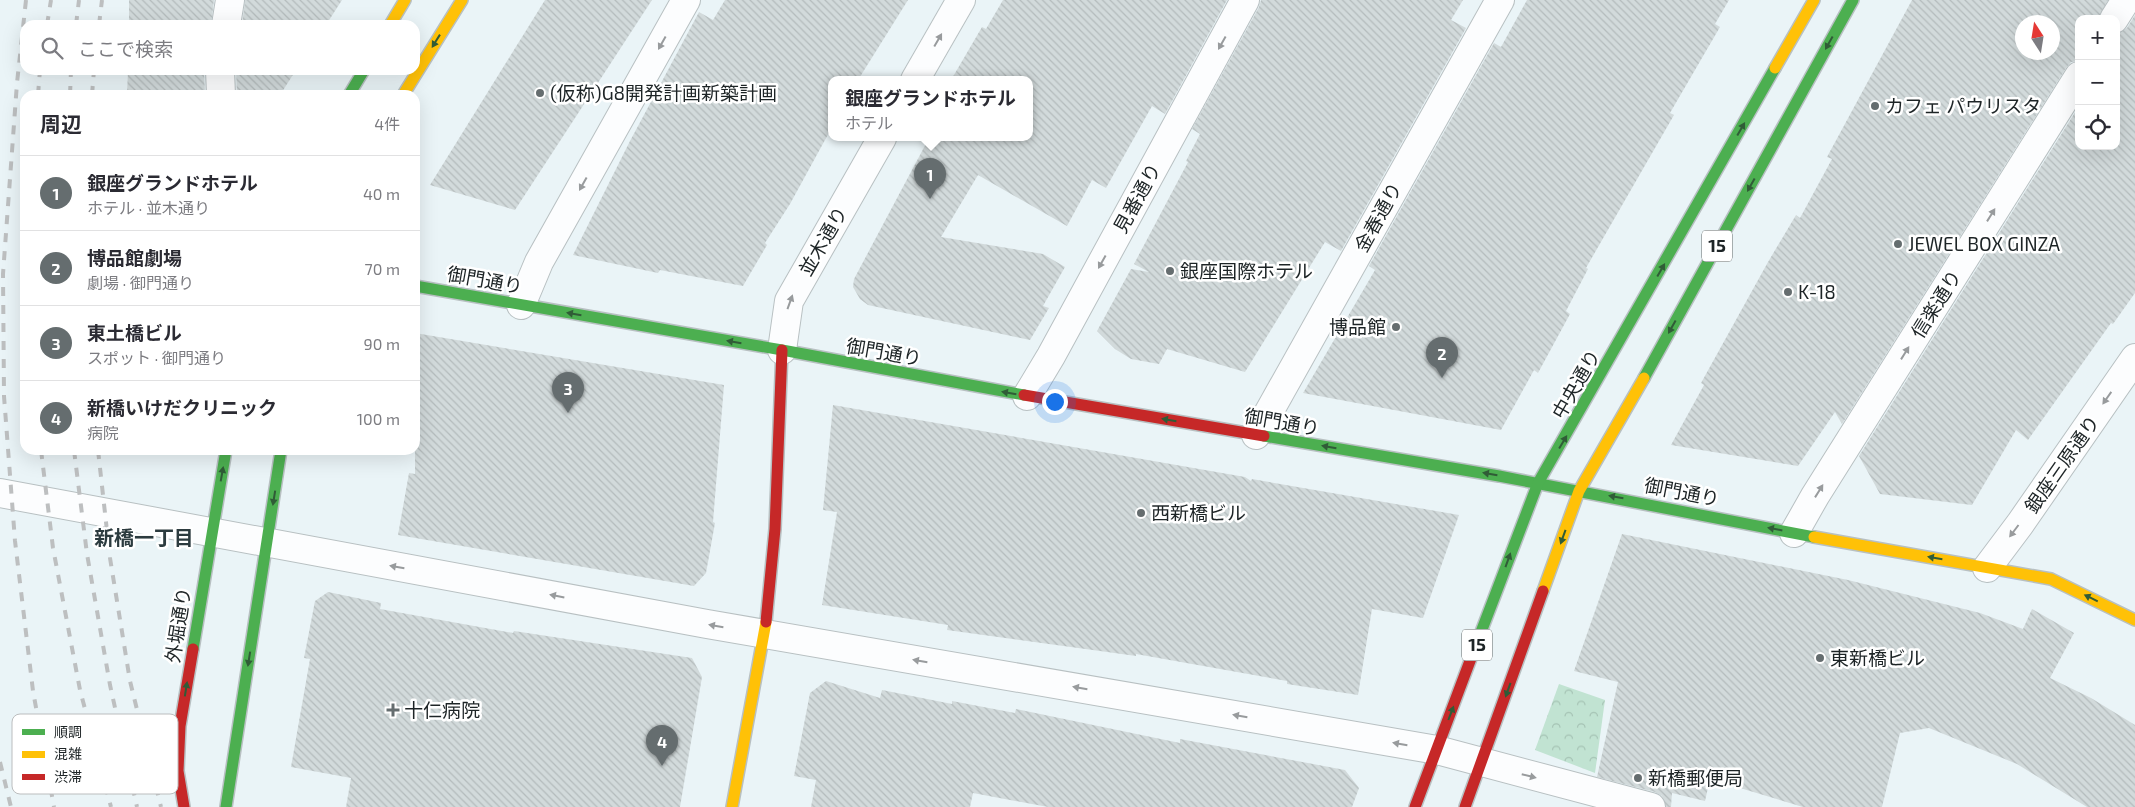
<!DOCTYPE html>
<html lang="ja">
<meta charset="utf-8">
<style>
:root{--surface:#fff;--page:#f7f7f7;--text:#2b2b33;--muted:#7c7c81;--line:#e1e1e2;--accent:#656d6f}
body{margin:0;font-family:"Exo 2","Noto Sans JP",sans-serif;background:var(--page);color:var(--text)}
.controls{position:absolute;right:15px;top:15px;display:grid;overflow:hidden;border-radius:10px;box-shadow:0 5px 20px #0002}
.controls button{width:45px;height:45px;display:grid;place-items:center;padding:0;border:0;border-bottom:1px solid var(--line);background:var(--surface);color:var(--text);font:25px sans-serif}
.compass{position:absolute;left:2015px;top:15px;width:45px;height:45px;border-radius:50%;background:var(--surface);box-shadow:0 5px 20px #0002;rotate:348deg}
.you{position:absolute;left:1054px;top:401px;width:18px;height:18px;margin:-12px;border:4px solid #fff;border-radius:50%;background:#1a73e8;box-shadow:0 0 0 8px #1a73e833}
.badge{display:grid;place-items:center;width:32px;height:32px;border-radius:50%;background:var(--accent);color:#fff;font-size:16px;font-weight:700}
.pin{position:absolute;translate:-50% -41px;filter:drop-shadow(0 1px 2px #0008)}
.pin::after{content:'';position:absolute;top:26px;width:18px;height:15px;background:inherit;clip-path:polygon(0 0,100% 0,50% 100%)}
.popup{position:absolute;left:828px;top:76px;width:205px;height:65px;box-sizing:border-box;display:grid;place-content:center;border-radius:10px;background:var(--surface);filter:drop-shadow(0 1px 4px #0005);font-size:16px;white-space:nowrap;color:var(--muted)}
.popup b{font-size:19px;color:var(--text)}
.popup::after{content:'';position:absolute;left:50%;top:100%;margin-left:-10px;border:10px solid transparent;border-top-color:var(--surface)}
.list{margin:0;padding:0;list-style:none}
h2{display:flex;justify-content:space-between;align-items:center;height:65px;margin:0;padding:0 20px;font-size:21px}
h2 small{font-size:16px;font-weight:400;color:var(--muted)}
.list li{display:grid;grid-template-columns:32px 1fr auto;gap:15px;align-items:center;box-sizing:border-box;height:75px;padding:0 20px;border-top:1px solid var(--line)}
.list b{display:block;font-size:19px;white-space:nowrap}
.list p{margin:0;font-size:16px;white-space:nowrap;color:var(--muted)}
.list em{font-size:16px;font-style:normal;color:var(--muted)}
.icon{flex:none;width:28px;height:28px;fill:none;stroke:currentColor;stroke-width:2;stroke-linecap:round;stroke-linejoin:round}
.map{position:relative;flex:none;width:2135px;height:807px;overflow:hidden}
.search{position:absolute;background:var(--surface);box-shadow:0 5px 20px #0002;left:20px;top:20px;width:400px;height:55px;display:flex;align-items:center;gap:12px;box-sizing:border-box;padding:0 18px;border-radius:15px;color:var(--muted);font-size:19px}
.panel{position:absolute;background:var(--surface);box-shadow:0 5px 20px #0002;left:20px;top:90px;width:400px;height:365px;border-radius:15px}
.map>svg:first-child{display:block}
</style>
<div class="map">
<svg width="2135" height="807" viewBox="0 0 2135 807">
<defs>
<pattern id="park-crowns" width="20" height="18" patternUnits="userSpaceOnUse" patternTransform="scale(1.25)"><rect width="20" height="18" fill="#c1e3d2"/><path d="M2 6a3 3 0 1 1 6 0M12 15a3 3 0 1 1 6 0" fill="none" stroke="#a5c3b4"/></pattern>
<pattern id="building-back-hatch" width="6" height="6" patternUnits="userSpaceOnUse" patternTransform="scale(1.25)"><rect width="6" height="6" fill="#d2dadb"/><path d="M-1 5l2 2M0 0l6 6M5-1l2 2" fill="none" stroke="#b4bbbc"/></pattern>
</defs>
<rect width="100%" height="100%" fill="#eaf4f7"/>
<!-- park -->
<path fill="url(#park-crowns)" d="M1559 684 1605 700 1595 773 1535 750Z"/>
<!-- building -->
<g fill="url(#building-back-hatch)" fill-rule="evenodd">
<path d="M129 0H214L211 25H129Z"/>
<path d="M245 0H342L326 25H242Z"/>
<path d="M545 0H652L515 210 430 185Z"/>
<path d="M725 0H908L858 80H831V129L790 204 765 243 767 245 743 286 660 270 658 273 573 255 630 141 699 12 713 20Z"/>
<path d="M1003 0H1227L1165 114 1152 106 1106 188 1092 180 1067 226 978 175 941 237 1043 254 1065 267 1043 306 1049 308 1030 340 868 305 860 299 853 287 854 279 929 138H1029V80H951L982 27 986 29Z"/>
<path d="M1261 0H1463L1451 20 1466 28 1341 251 1325 242 1245 372 1167 349 1159 364 1131 359 1115 349 1097 331 1131 269 1149 272 1134 264 1188 162 1186 161 1200 134 1192 129 1259 7Z"/>
<path d="M1527 0H1729L1715 24 1720 27 1670 113 1674 115 1586 268 1588 269 1566 311 1570 314 1538 373 1534 370 1501 430 1303 393 1375 270 1369 266 1494 43 1501 47Z"/>
<path d="M1912 0H2108L2098 19H2079V61L2071 62 2066 68 1842 424 1835 412 1798 466 1671 445 1704 385 1701 383 1768 262 1796 215 1800 218 1832 159 1827 157ZM2022 22H2052V52H2022Z"/>
<path d="M2135 15V293L2113 324 2111 323 2028 440 2016 430 1972 505 1880 494 1859 456 2079 106V146H2116V34L2127 28Z"/>
<path d="M128 70H204L205 95H127Z"/>
<path d="M236 70H296L280 95H237Z"/>
<path d="M415 333 724 385 713 522 715 523 706 573 694 586 398 535 409 473 415 474Z"/>
<path d="M833 405 1245 477 1251 481 1252 479 1459 515 1423 618 1372 609 1358 695 1287 684V681L1136 654V656L1100 651 947 630 948 625 822 605 837 512 823 510Z"/>
<path d="M1622 534 1848 580 1980 613 2023 629 2032 609 2074 633 2050 678 2091 698 2135 725V807H2087L2017 764 1929 728 1900 733 1882 807H1803L1710 779 1705 801 1672 793 1671 807H1666L1662 796 1655 792 1597 777 1618 682 1574 671Z"/>
<path d="M328 592 381 603 380 609 513 633 514 631 692 658 702 677 680 807H346L351 778 291 767 310 659 304 658 315 601Z"/>
<path d="M826 681 880 698 882 690 952 704V701L1015 713 1016 709 1180 743V739L1345 770 1359 788 1352 807H1048L973 793 970 807H811L816 780 794 776 810 693Z"/>
</g>
<g fill="none" stroke-linecap="round" stroke-linejoin="round">
<!-- street casing -->
<g stroke="#b8c0c2" stroke-width="30">
<g id="street">
<path d="M2114 19 2126 0"/>
<path d="M226 25 230 0"/>
<path d="M220 70 221 95"/>
<path d="M915 80 961 0"/>
<path d="M521 305 539 262 686 0"/>
<path d="M782 350 789 301 882 138"/>
<path d="M1027 396 1051 356 1245 0"/>
<path d="M1256 435 1500 0"/>
<path d="M0 493 707 624 1437 750 1651 807"/>
<path d="M1794 533 1815 496 2079 76"/>
<path d="M1987 568 2020 524 2135 358"/>
</g>
</g>
<!-- fast casing -->
<g stroke="#b8c0c2" stroke-width="14">
<g id="fast">
<path d="M349 95 364 70"/>
<path d="M415 286 782 350 1024 395"/>
<path d="M1644 378 1853 0"/>
<path d="M1264 436 1499 476 1814 537"/>
<path d="M193 649 226 450"/>
<path d="M1473 653 1538 483 1775 68"/>
<path d="M226 807 281 450"/>
</g>
</g>
<!-- slow casing -->
<g stroke="#b8c0c2" stroke-width="14">
<g id="slow">
<path d="M390 25 405 0"/>
<path d="M1775 68 1814 0"/>
<path d="M403 95 462 0"/>
<path d="M1814 537 2051 579 2135 620"/>
<path d="M1543 591 1579 491 1644 378"/>
<path d="M732 807 766 622"/>
</g>
</g>
<!-- jam casing -->
<g stroke="#b8c0c2" stroke-width="14">
<g id="jam">
<path d="M1024 395 1264 436"/>
<path d="M766 622 775 529 782 350"/>
<path d="M184 807 178 771 180 726 193 649"/>
<path d="M1415 807 1473 653"/>
<path d="M1465 807 1543 591"/>
</g>
</g>
<!-- street -->
<use href="#street" stroke="#fcfdfe" stroke-width="28"/>
<!-- fast -->
<use href="#fast" stroke="#4caf50" stroke-width="11"/>
<!-- slow -->
<use href="#slow" stroke="#ffc107" stroke-width="11"/>
<!-- jam -->
<use href="#jam" stroke="#c62828" stroke-width="11"/>
<!-- rail -->
<g stroke="#bdbfc0" stroke-width="4" stroke-dasharray="9 9" stroke-linecap="butt">
<path d="M26 0 17 83 3 274 4 396 15 541 33 691 54 807"/>
<path d="M47 25 51 0"/>
<path d="M76 25 79 0"/>
<path d="M99 25 102 0"/>
<path d="M38 95 40 70"/>
<path d="M70 95 71 70"/>
<path d="M92 95 94 70"/>
<path d="M41 450 53 548 80 690 111 807"/>
<path d="M74 450 87 554 110 685 137 807"/>
<path d="M98 450 110 558 130 681 161 807"/>
<path d="M0 762 11 807"/>
</g>
</g>
<!-- one-way arrows -->
<defs><path id="oneway-solid" d="M-6-.8H1V-3.2L6.5 0L1 3.2V.8H-6Z" transform="scale(1.25)"/></defs>
<g fill="#989b9d">
<use href="#oneway-solid" transform="translate(938 40) rotate(-60)"/>
<use href="#oneway-solid" transform="translate(662 43) rotate(119)"/>
<use href="#oneway-solid" transform="translate(1222 43) rotate(119)"/>
<use href="#oneway-solid" transform="translate(583 184) rotate(119)"/>
<use href="#oneway-solid" transform="translate(1991 215) rotate(-58)"/>
<use href="#oneway-solid" transform="translate(1102 262) rotate(119)"/>
<use href="#oneway-solid" transform="translate(790 302) rotate(-70)"/>
<use href="#oneway-solid" transform="translate(1905 353) rotate(-58)"/>
<use href="#oneway-solid" transform="translate(2107 398) rotate(125)"/>
<use href="#oneway-solid" transform="translate(1819 491) rotate(-58)"/>
<use href="#oneway-solid" transform="translate(2014 531) rotate(127)"/>
<use href="#oneway-solid" transform="translate(397 567) rotate(-170)"/>
<use href="#oneway-solid" transform="translate(557 596) rotate(-169)"/>
<use href="#oneway-solid" transform="translate(716 626) rotate(-170)"/>
<use href="#oneway-solid" transform="translate(920 661) rotate(-170)"/>
<use href="#oneway-solid" transform="translate(1080 688) rotate(-170)"/>
<use href="#oneway-solid" transform="translate(1240 716) rotate(-170)"/>
<use href="#oneway-solid" transform="translate(1400 744) rotate(-170)"/>
<use href="#oneway-solid" transform="translate(1529 776) rotate(14)"/>
</g>
<g fill="#305c37">
<use href="#oneway-solid" transform="translate(436 41) rotate(122)"/>
<use href="#oneway-solid" transform="translate(1829 43) rotate(119)"/>
<use href="#oneway-solid" transform="translate(1741 129) rotate(-60)"/>
<use href="#oneway-solid" transform="translate(1751 185) rotate(119)"/>
<use href="#oneway-solid" transform="translate(1661 270) rotate(-60)"/>
<use href="#oneway-solid" transform="translate(574 314) rotate(-170)"/>
<use href="#oneway-solid" transform="translate(1672 327) rotate(119)"/>
<use href="#oneway-solid" transform="translate(734 342) rotate(-170)"/>
<use href="#oneway-solid" transform="translate(1009 393) rotate(-170)"/>
<use href="#oneway-solid" transform="translate(1169 420) rotate(-170)"/>
<use href="#oneway-solid" transform="translate(1563 442) rotate(-59)"/>
<use href="#oneway-solid" transform="translate(1329 447) rotate(-170)"/>
<use href="#oneway-solid" transform="translate(222 474) rotate(-80)"/>
<use href="#oneway-solid" transform="translate(1490 474) rotate(-170)"/>
<use href="#oneway-solid" transform="translate(1616 497) rotate(-170)"/>
<use href="#oneway-solid" transform="translate(274 498) rotate(99)"/>
<use href="#oneway-solid" transform="translate(1775 529) rotate(-169)"/>
<use href="#oneway-solid" transform="translate(1563 537) rotate(110)"/>
<use href="#oneway-solid" transform="translate(1935 558) rotate(-170)"/>
<use href="#oneway-solid" transform="translate(1508 560) rotate(-70)"/>
<use href="#oneway-solid" transform="translate(2091 598) rotate(-154)"/>
<use href="#oneway-solid" transform="translate(249 659) rotate(99)"/>
<use href="#oneway-solid" transform="translate(186 689) rotate(-81)"/>
<use href="#oneway-solid" transform="translate(1508 690) rotate(110)"/>
<use href="#oneway-solid" transform="translate(1451 713) rotate(-69)"/>
</g>
<!-- markers -->
<g fill="#656d6f" stroke="#fff" stroke-width="2">
<circle cx="540" cy="93" r="5"/>
<circle cx="1875" cy="106" r="5"/>
<circle cx="1898" cy="244" r="5"/>
<circle cx="1170" cy="271" r="5"/>
<circle cx="1788" cy="292" r="5"/>
<circle cx="1396" cy="327" r="5"/>
<circle cx="1141" cy="513" r="5"/>
<circle cx="1820" cy="658" r="5"/>
<path d="M390.5 702.5h5v5h5v5h-5v5h-5v-5h-5v-5h5z"/>
<circle cx="1638" cy="778" r="5"/>
</g>
<g text-anchor="middle" stroke-width="5" stroke-linejoin="round" paint-order="stroke">
<!-- shield labels -->
<g fill="#fff" stroke="#616667" stroke-width="1">
<rect x="1702" y="230.5" width="30" height="31" rx="4"/>
<rect x="1462" y="629.5" width="30" height="31" rx="4"/>
</g>
<g font-size="18" font-weight="bold" fill="#1d2426">
<text x="1717" y="252">15</text>
<text x="1477" y="651">15</text>
</g>
<!-- poi labels -->
<g font-size="19" fill="#1d2426" stroke="#fff" text-anchor="start">
<text x="550" y="100">(仮称)G8開発計画新築計画</text>
<text x="1885" y="113">カフェ パウリスタ</text>
<text x="1908" y="251">JEWEL BOX GINZA</text>
<text x="1180" y="278">銀座国際ホテル</text>
<text x="1798" y="299">K-18</text>
<text x="1386" y="334" text-anchor="end">博品館</text>
<text x="1151" y="520">西新橋ビル</text>
<text x="1830" y="665">東新橋ビル</text>
<text x="404" y="717">十仁病院</text>
<text x="1648" y="785">新橋郵便局</text>
</g>
<!-- street labels -->
<g font-size="19" fill="#1d2426" stroke="#fff">
<text transform="translate(1137 198) rotate(-61)" y="7">見番通り</text>
<text transform="translate(1378 217) rotate(-61)" y="7">金春通り</text>
<text transform="translate(823 241) rotate(-60)" y="7">並木通り</text>
<text transform="translate(485 280) rotate(10)" y="7">御門通り</text>
<text transform="translate(1936 304) rotate(-58)" y="7">信楽通り</text>
<text transform="translate(884 352) rotate(10)" y="7">御門通り</text>
<text transform="translate(1576 384) rotate(-60)" y="7">中央通り</text>
<text transform="translate(1282 422) rotate(10)" y="7">御門通り</text>
<text transform="translate(2062 464) rotate(-55)" y="7">銀座三原通り</text>
<text transform="translate(1682 492) rotate(11)" y="7">御門通り</text>
<text transform="translate(178 625) rotate(-81)" y="7">外堀通り</text>
</g>
<!-- neighbourhood labels -->
<g font-size="20" font-weight="bold" fill="#2c3b3f" stroke="#fff">
<text x="144" y="545">新橋一丁目</text>
</g>
</g>
<!-- legend -->
<rect x="12" y="714" width="166" height="80" rx="8" fill="#fff" stroke="#bbbdbe" stroke-width="1"/>
<rect x="22" y="729" width="23" height="6" fill="#4caf50"/>
<rect x="22" y="751" width="23" height="7" fill="#ffc107"/>
<rect x="22" y="774" width="23" height="6" fill="#c62828"/>
<g font-size="14" fill="#1d2426">
<text x="54" y="737">順調</text>
<text x="54" y="759">混雑</text>
<text x="54" y="782">渋滞</text>
</g>
</svg>
<div class="controls">
<button>+</button>
<button>−</button>
<button><svg class="icon" aria-label="locate" viewBox="0 0 24 24"><circle cx="12" cy="12" r="6"/><path d="M12 2v4M12 18v4M2 12h4M18 12h4"/></svg></button>
</div>
<svg class="compass" viewBox="-18 -18 36 36"><path d="M0-13l5 13h-10z" fill="#e53935"/><path d="M0 13l5-13h-10z" fill="#7c7c81"/></svg>
<div class="you"></div>
<div class="pin badge" style="left:930px;top:199px">1</div>
<div class="popup"><b>銀座グランドホテル</b>ホテル</div>
<div class="pin badge" style="left:1442px;top:378px">2</div>
<div class="pin badge" style="left:568px;top:413px">3</div>
<div class="pin badge" style="left:662px;top:766px">4</div>
<div class="search"><svg class="icon" aria-label="search" viewBox="0 0 24 24"><circle cx="10" cy="10" r="6"/><path d="M15 15l6 6"/></svg>ここで検索</div>
<section class="panel">
<h2>周辺<small>4件</small></h2>
<ul class="list">
<li><span class="badge">1</span><div><b>銀座グランドホテル</b><p>ホテル · 並木通り</p></div><em>40 m</em></li>
<li><span class="badge">2</span><div><b>博品館劇場</b><p>劇場 · 御門通り</p></div><em>70 m</em></li>
<li><span class="badge">3</span><div><b>東土橋ビル</b><p>スポット · 御門通り</p></div><em>90 m</em></li>
<li><span class="badge">4</span><div><b>新橋いけだクリニック</b><p>病院</p></div><em>100 m</em></li>
</ul>
</section>
</div>
